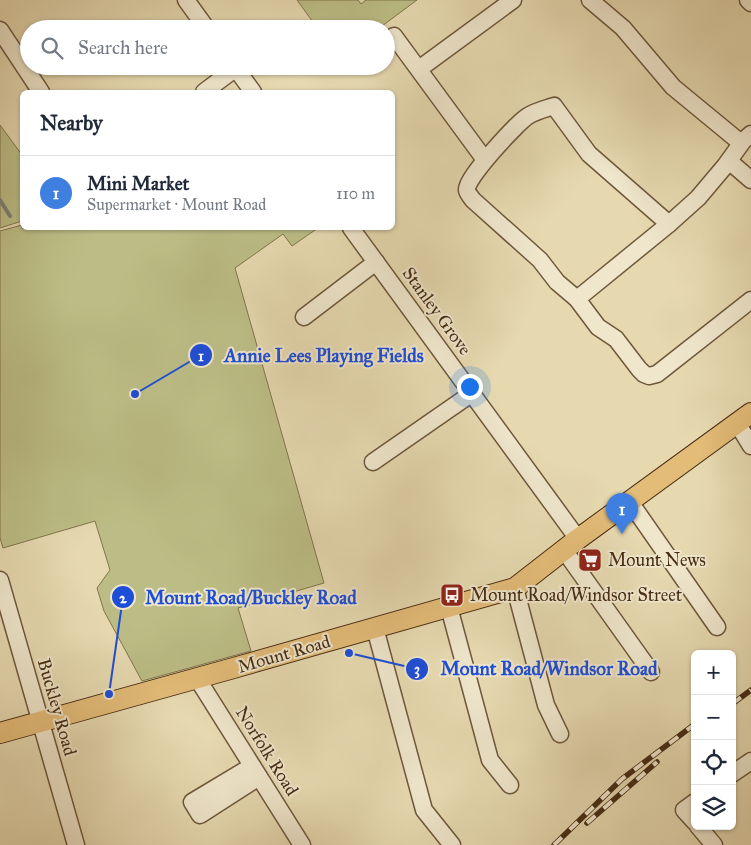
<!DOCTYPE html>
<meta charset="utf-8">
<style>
:root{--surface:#fff;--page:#f6f6f7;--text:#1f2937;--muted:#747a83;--line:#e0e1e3;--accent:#8f2418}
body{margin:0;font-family:"IM FELL Great Primer",serif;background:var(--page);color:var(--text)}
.controls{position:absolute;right:15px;bottom:15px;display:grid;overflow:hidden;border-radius:8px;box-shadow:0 1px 4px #0004}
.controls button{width:45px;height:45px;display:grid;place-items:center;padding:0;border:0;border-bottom:1px solid var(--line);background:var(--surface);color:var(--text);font:25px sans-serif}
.you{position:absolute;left:469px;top:386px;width:18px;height:18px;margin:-12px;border:4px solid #fff;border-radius:50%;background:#1a73e8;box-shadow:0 0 0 8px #1a73e833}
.badge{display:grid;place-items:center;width:32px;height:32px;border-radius:50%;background:var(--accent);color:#fff;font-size:16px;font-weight:700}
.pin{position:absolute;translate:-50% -41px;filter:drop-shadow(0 1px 2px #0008)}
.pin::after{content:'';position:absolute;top:26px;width:18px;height:15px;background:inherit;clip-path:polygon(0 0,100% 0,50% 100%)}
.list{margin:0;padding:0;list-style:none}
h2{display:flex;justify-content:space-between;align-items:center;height:65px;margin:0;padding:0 20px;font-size:21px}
h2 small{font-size:16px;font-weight:400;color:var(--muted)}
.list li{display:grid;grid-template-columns:32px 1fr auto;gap:15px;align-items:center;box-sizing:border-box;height:75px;padding:0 20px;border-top:1px solid var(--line)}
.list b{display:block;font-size:19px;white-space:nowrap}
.list p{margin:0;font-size:16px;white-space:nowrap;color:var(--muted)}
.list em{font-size:16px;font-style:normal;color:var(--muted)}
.icon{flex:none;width:28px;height:28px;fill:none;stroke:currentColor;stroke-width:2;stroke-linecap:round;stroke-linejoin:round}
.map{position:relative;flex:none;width:751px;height:845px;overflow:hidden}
.search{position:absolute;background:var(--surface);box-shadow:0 1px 4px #0004;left:20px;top:20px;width:375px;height:55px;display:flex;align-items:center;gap:12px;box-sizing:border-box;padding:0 18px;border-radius:28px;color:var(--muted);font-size:19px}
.panel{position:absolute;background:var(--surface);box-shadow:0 1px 4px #0004;left:20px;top:90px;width:375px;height:140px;border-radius:8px}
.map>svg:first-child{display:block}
</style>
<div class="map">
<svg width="751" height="845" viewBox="0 0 751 845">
<rect width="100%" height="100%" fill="#e6d9b0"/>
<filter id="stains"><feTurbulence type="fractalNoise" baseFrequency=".004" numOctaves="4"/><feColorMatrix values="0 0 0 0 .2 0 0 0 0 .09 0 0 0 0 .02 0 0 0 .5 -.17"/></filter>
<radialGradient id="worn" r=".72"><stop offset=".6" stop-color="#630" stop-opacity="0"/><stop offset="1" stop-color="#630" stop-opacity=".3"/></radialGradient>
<!-- green -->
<g fill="#bcbd86" stroke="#81744d">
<path d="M297 0H358L361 4 366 0H417L378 29H318Z"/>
<path d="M0 125 22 155V221L0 228Z"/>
<path d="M22 225V228H318L292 246 283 234 235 268 324 583 238 608 251 651 142 681 104 611 97 588 110 570 95 521 3 548 0 538V231Z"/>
</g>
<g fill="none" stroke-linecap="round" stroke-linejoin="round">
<!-- stream -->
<path stroke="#7a7f76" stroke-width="4" d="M0 200 10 216"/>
<!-- minor casing -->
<g stroke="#6e573b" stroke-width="19">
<g id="minor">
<path d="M186 0 207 29"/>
<path d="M590 0 623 28 673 87 741 143"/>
<path d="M748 0 751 3"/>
<path d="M0 30 41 92"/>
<path d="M394 36 485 160"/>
<path d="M234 66 253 92"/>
<path d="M419 69 513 0"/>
<path d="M204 92 236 68"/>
<path d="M729 161 751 180"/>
<path d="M669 224 589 154 554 106C545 109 536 111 528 116 518 122 464 180 467 190 467 193 471 197 473 200L540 260 557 282 577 299 598 327 616 339 639 369 644 374 649 376 657 374 751 300"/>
<path d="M351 228 578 539"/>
<path d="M577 299 669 224 698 198 725 166 743 141 751 134"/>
<path d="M304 317 376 262"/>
<path d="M737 423 751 446"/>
<path d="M373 462 471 394"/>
<path d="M630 502 717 627"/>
<path d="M564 550 651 672"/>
<path d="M0 580 76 845"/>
<path d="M515 588 546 705 560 734"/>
<path d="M449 607 490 760 510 785"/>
<path d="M375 628 424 810 452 845"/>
<path d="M197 678 302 845"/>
<path d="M252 766 192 802 200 815 259 777"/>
<path d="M732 774 751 761"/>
<path d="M695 802 684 810 695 822"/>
<path d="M698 826 714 845"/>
</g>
</g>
<!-- major casing -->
<g stroke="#462c14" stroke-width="22">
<path id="major" d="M0 733 230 669 515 588 578 539 751 413"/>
</g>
<!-- minor -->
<use href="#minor" stroke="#efe6cc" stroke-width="16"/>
<!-- major -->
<use href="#major" stroke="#e3bc78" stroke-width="20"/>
<!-- rail casing -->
<g stroke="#462c14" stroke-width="5.5">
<g id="rail">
<path d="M732 704 751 690"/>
<path d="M587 823 657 762"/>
<path d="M554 845 622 779 695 724"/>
</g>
</g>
<!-- rail -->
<use href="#rail" stroke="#efe6cc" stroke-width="4" stroke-dasharray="11" stroke-linecap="butt"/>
</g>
<!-- icons -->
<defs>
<g id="supermarket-square" transform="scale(1.25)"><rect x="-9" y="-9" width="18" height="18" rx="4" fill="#8f2418" stroke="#efe6cc"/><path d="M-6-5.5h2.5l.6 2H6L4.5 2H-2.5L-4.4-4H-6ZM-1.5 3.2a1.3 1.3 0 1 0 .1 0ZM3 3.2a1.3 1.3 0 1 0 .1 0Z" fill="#fff"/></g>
<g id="bus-square" transform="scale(1.25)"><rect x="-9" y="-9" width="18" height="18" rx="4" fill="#8f2418" stroke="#efe6cc"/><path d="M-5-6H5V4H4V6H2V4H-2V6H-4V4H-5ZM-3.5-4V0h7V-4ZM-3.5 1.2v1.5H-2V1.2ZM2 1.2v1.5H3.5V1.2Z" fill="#fff"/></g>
</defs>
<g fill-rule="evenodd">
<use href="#supermarket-square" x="590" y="560"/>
<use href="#bus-square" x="452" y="595"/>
</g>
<g text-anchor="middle" stroke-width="4" stroke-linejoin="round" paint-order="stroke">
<!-- street labels -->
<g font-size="18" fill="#462c14" stroke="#efe6cc">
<text transform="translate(437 311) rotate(54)" y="6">Stanley Grove</text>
<text transform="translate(284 654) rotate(-16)" y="6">Mount Road</text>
<text transform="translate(57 707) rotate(74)" y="6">Buckley Road</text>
<text transform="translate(267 751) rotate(58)" y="6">Norfolk Road</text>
</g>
<!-- poi labels -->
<g font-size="18" fill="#462c14" stroke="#efe6cc" text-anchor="start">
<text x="608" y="566">Mount News</text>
<text x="470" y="601">Mount Road/Windsor Street</text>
</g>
</g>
<!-- callouts -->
<path fill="none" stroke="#1d4ed8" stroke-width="2" d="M135 394L201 355M109 694L123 597M349 653L417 669"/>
<g fill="#1d4ed8" stroke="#efe6cc" stroke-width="2">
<circle cx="135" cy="394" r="5"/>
<circle cx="109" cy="694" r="5"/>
<circle cx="349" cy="653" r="5"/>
<circle cx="201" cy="355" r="12"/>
<circle cx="123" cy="597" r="12"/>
<circle cx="417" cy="669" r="12"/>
</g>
<g font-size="15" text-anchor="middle" font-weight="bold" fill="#fff">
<text x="201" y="361">1</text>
<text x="123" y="603">2</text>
<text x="417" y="674">3</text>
</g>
<g font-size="19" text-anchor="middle" font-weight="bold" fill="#1d4ed8" stroke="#efe6cc" stroke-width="4" stroke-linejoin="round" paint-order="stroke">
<text x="324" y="362">Annie Lees Playing Fields</text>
<text x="251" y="604">Mount Road/Buckley Road</text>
<text x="549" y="675">Mount Road/Windsor Road</text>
</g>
<rect width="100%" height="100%" filter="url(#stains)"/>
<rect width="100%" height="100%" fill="url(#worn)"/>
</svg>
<div class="controls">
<button>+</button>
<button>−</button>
<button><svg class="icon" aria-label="locate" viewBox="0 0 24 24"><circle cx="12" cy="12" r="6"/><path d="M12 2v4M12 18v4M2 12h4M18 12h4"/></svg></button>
<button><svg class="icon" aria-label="layers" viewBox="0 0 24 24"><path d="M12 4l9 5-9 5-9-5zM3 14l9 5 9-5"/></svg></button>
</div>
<div class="you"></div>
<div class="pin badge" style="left:622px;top:534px;background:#3f7fe0">1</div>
<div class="search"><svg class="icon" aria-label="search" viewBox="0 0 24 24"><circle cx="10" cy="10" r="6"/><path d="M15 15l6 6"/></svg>Search here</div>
<section class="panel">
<h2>Nearby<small></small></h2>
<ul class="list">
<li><span class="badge" style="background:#3f7fe0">1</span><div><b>Mini Market</b><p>Supermarket · Mount Road</p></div><em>110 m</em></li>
</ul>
</section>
</div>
